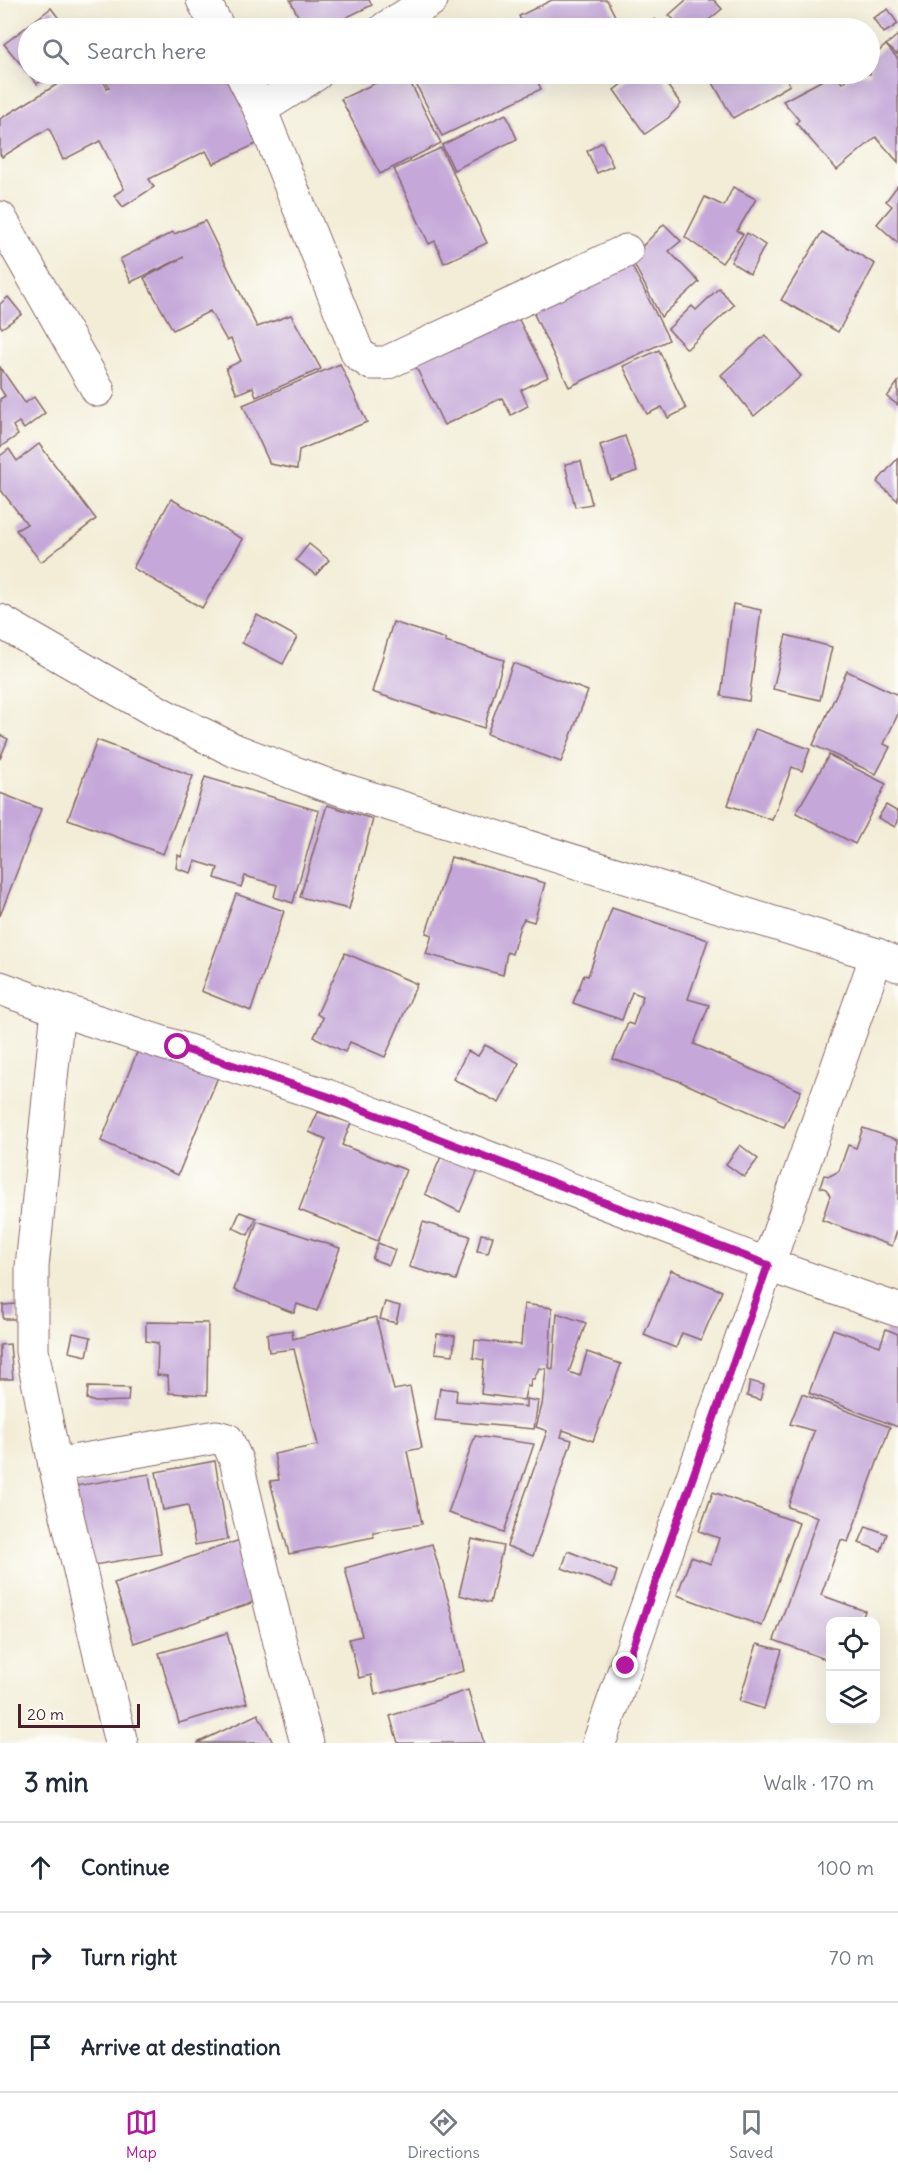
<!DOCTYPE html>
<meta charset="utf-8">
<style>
:root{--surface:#fff;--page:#f6f6f7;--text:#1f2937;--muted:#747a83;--line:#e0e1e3;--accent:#b5179e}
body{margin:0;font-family:Delius,sans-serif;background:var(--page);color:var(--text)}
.controls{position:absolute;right:18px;bottom:18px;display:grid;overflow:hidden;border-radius:12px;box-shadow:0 6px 24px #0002}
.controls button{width:54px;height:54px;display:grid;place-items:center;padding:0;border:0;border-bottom:2px solid var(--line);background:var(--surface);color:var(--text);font:30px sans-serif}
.scale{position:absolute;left:18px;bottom:15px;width:122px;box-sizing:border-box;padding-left:6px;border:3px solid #4a1f2b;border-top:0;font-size:16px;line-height:21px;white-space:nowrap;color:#4a1f2b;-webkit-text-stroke:4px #fdfcf7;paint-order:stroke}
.stop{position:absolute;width:18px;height:18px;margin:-14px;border:4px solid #b5179e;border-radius:50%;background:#fff}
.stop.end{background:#b5179e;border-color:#fff;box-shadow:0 2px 6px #0008}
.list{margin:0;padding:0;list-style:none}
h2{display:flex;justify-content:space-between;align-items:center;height:78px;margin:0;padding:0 24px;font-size:26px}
h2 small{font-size:20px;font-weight:400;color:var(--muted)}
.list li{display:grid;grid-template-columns:39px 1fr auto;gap:18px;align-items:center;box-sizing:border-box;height:90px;padding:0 24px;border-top:2px solid var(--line)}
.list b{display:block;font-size:22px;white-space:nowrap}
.list em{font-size:20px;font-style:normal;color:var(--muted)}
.icon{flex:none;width:33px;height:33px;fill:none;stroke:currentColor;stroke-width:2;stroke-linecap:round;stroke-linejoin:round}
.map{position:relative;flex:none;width:898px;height:1743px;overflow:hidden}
.search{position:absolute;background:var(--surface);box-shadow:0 6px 24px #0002;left:18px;right:18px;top:18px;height:66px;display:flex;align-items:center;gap:15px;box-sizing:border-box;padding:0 21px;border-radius:33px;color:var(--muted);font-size:22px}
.sheet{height:348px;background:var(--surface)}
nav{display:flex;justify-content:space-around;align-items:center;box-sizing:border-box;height:84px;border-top:2px solid var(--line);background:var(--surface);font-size:16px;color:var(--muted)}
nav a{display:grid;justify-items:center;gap:3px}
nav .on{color:var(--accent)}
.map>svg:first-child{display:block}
</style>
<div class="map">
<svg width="898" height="1743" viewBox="0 0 898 1743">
<rect width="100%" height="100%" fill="#fdfcf7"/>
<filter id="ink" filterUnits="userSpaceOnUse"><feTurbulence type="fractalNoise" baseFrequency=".0167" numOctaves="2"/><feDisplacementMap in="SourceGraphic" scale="12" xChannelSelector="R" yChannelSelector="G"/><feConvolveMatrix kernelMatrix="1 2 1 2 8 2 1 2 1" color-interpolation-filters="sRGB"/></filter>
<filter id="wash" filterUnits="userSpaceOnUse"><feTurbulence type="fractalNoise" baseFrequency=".008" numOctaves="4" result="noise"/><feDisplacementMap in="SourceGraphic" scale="24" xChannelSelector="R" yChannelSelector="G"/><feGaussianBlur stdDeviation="1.35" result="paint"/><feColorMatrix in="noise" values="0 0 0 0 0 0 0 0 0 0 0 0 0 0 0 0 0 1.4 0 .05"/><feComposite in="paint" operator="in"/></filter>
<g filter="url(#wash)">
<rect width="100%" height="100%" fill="#f3edd7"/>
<g id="blocks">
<!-- building -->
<g fill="#c5a8d9">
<path d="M290 0H369L372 5 325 28H304Z"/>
<path d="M552 0H607L621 28H525L519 16Z"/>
<path d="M686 0H714L722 9 699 28H682L669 15Z"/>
<path d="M51 8 66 28H28V74H50L37 84 4 44Z"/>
<path d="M888 9 898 24 884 33 873 18Z"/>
<path d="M655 19 663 28H642Z"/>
<path d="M898 35V55L886 45Z"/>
<path d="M886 45 898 59V162L876 137 837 170 796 123 799 120 783 101 834 74 842 83 853 74H870V59Z"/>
<path d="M74 74H99L107 88 109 87 102 74H213L214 77 222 74H235L267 139 213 164 206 151 149 179 154 187 123 207 114 195 124 189 100 141 63 160 49 128 2 157 0 154V119Z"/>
<path d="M355 74H377L360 82Z"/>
<path d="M395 74H406L441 143 380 174 341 99Z"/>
<path d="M411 74H534L541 89 442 136Z"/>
<path d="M635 74H659L681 104 668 118 645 134 614 90Z"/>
<path d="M708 74H784L790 85 733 118Z"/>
<path d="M506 114 517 139 454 170 442 145Z"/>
<path d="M602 142 613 166 597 173 587 151Z"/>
<path d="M441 148 487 243 444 263 435 241 429 244 394 169Z"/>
<path d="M898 185V243L877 224 892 206 886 201Z"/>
<path d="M733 187 756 199 737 231 743 234 722 263 685 237 705 197 724 206Z"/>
<path d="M205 221 257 327 291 315 321 369 256 397 253 387 237 394 226 368 241 361 231 339 227 341 210 311 173 330 144 278 184 257 131 282 120 259 173 232 174 234Z"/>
<path d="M664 224 681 241 669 251 699 282 661 317 631 258Z"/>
<path d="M822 232 875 264 838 332 781 300Z"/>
<path d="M747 233 765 245 750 274 731 262Z"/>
<path d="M630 262 669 340 569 387 532 310Z"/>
<path d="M719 288 734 305 687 349 668 329 692 306 696 310Z"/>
<path d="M8 297 22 314 2 328 0 325V304Z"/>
<path d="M516 314 548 377 521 390 528 406 511 415 502 398 444 425 414 363Z"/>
<path d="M765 335 801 376 754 416 721 375Z"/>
<path d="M659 350 686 409 668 418 662 407 647 414 623 366Z"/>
<path d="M340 364 367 422 299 450 297 469 270 464 243 405Z"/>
<path d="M0 367 25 403 34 397 45 413 24 429 19 422 13 426 18 435 0 447V399L5 396 0 388Z"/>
<path d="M898 382V405L887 397Z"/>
<path d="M625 436 637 471 611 480 600 445Z"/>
<path d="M39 444 96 519 41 562 16 530 27 524 0 489V456L9 449 17 461Z"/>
<path d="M898 458V501L877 482Z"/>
<path d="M581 461 592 504 575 507 565 464Z"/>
<path d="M171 499 243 539 202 608 133 568Z"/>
<path d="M309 544 329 560 316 575 296 560Z"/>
<path d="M733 604 761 610 749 701 721 696Z"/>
<path d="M257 615 297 637 283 664 242 643Z"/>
<path d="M393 622 446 639 445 642 504 660 484 728 372 692Z"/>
<path d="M786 635 832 647 820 700 773 689Z"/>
<path d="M513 663 588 691 561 762 487 734Z"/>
<path d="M847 671 898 695V714L884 744 890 747 876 774 813 745Z"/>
<path d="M755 729 810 749 802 771 792 767 772 820 728 805Z"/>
<path d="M0 735 8 739 0 759Z"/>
<path d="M97 740 193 776 163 854 68 819Z"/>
<path d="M829 755 886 784 855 844 796 813Z"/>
<path d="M205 777 319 811 293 903 274 897 277 885 245 876 241 887 215 878 218 868 195 861 191 873 176 868 178 855 181 857Z"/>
<path d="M0 793 41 809 0 916Z"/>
<path d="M327 805 373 819 349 909 300 897Z"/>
<path d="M886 805 898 812V822L895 827 878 818Z"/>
<path d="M451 857 545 883 534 922 524 919 520 926 512 954 507 952 503 975 426 954 432 935 426 933Z"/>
<path d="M236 894 284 911 251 1011 201 991Z"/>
<path d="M612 908 708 940 688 999 709 1005 694 1044 801 1091 784 1127 679 1081 613 1059 628 1023 633 1025 643 996 632 992 622 1020 573 1003 584 975 588 976Z"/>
<path d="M345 953 417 984 385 1057 350 1042 345 1052 314 1037 323 1018 317 1014Z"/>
<path d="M142 1040 220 1072 178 1175 101 1141Z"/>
<path d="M485 1045 519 1063 499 1103 453 1079 468 1051 478 1056Z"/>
<path d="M318 1112 351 1123 342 1145 406 1170 378 1241 299 1210 326 1139 309 1132Z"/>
<path d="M863 1128 898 1140V1228L892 1246 822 1220 830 1196 826 1189 820 1187 824 1175 830 1176 839 1171 848 1145 856 1148Z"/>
<path d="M446 1145 482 1161 460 1212 425 1194Z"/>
<path d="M740 1145 758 1159 744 1177 726 1164Z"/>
<path d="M240 1212 256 1218 248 1235 233 1228Z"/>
<path d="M257 1221 340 1248 317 1311 297 1304 294 1313 234 1290Z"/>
<path d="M423 1222 470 1236 456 1280 409 1267Z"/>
<path d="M481 1234 493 1236 488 1253 477 1251Z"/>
<path d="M378 1243 395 1250 389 1265 372 1259Z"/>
<path d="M671 1270 722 1291 701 1340 682 1333 676 1348 644 1335Z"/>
<path d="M385 1302 400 1306 396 1323 380 1319Z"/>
<path d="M16 1304V1319H3V1305Z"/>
<path d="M524 1304 552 1308 549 1368 553 1369 557 1313 586 1323 569 1372 580 1376 587 1352 621 1364 593 1441 563 1430 561 1437 572 1440 533 1556 507 1546 547 1431 536 1427 542 1405 546 1369 539 1368 534 1379H531L530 1387 527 1386 524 1400 481 1394 484 1360 473 1358 475 1340 521 1345Z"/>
<path d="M376 1317 394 1390 410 1387 422 1448 407 1451 422 1524 373 1532 374 1537 289 1554 270 1481 279 1480 274 1454 318 1445 294 1349 269 1352 267 1334 292 1330 293 1339Z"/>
<path d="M146 1322 208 1323 207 1395 169 1393 168 1376 157 1375 158 1343 146 1341Z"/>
<path d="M833 1329 880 1346 886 1329 898 1334V1427L809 1393Z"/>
<path d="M73 1333 91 1337 87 1356 69 1352Z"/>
<path d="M437 1334 455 1336 453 1355 435 1353Z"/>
<path d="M10 1344 13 1379H0V1345Z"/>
<path d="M750 1381 764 1385 760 1400 747 1396Z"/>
<path d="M88 1387 129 1388 128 1401 95 1402 87 1399Z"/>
<path d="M440 1388 457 1390 456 1401 526 1407V1399L538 1401 534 1429 435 1420Z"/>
<path d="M802 1394 890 1427 848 1542 841 1540 821 1595 865 1611 861 1622H830V1661L774 1640 818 1517 788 1507 814 1431 790 1424Z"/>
<path d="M475 1436 534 1444 504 1532 448 1513Z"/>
<path d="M215 1461 228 1539 195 1545 188 1505 163 1510 156 1472Z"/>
<path d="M149 1474 161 1554 82 1567 69 1487Z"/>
<path d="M713 1492 799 1523 762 1626 677 1595 691 1557 711 1564 719 1538 699 1531Z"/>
<path d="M866 1526 887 1534 881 1551 859 1543Z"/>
<path d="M243 1539 263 1599 134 1643 114 1583Z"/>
<path d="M472 1539 503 1546 490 1603 459 1595Z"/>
<path d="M432 1544 452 1613 464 1671 375 1695 371 1675 359 1678 349 1639 362 1636 345 1568Z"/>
<path d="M568 1551 617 1571 612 1587 562 1568Z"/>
<path d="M227 1633 247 1703 179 1723 159 1653Z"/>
<path d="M757 1644 782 1650 764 1709 739 1701Z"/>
<path d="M468 1690 484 1743H398L390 1716Z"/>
<path d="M258 1714 273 1743H197Z"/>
</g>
</g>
</g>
<g filter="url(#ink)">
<use href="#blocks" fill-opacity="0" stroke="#856767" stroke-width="1.5"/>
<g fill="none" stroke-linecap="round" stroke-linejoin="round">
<!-- minor casing -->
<g stroke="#856767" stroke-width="35">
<g id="minor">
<path d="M203 0 218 28"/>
<path d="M386 28 431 0"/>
<path d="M242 74 260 109 358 354 371 363H386L626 251"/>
<path d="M260 109 316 74"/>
<path d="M0 218 98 390"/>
<path d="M0 621 163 715 236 751 321 783 877 955 898 965"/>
<path d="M0 988 58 1009 327 1096 768 1265 898 1310"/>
<path d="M58 1009 32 1267V1351L55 1465 121 1743"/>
<path d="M55 1465 216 1437 227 1440 236 1460 280 1643 307 1743"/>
<path d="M599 1743 877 955"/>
</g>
</g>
<!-- minor -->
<use href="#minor" stroke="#fff" stroke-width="33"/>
</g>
</g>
<g fill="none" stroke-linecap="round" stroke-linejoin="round" filter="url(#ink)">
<!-- route -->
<path stroke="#b5179e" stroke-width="8" d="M178 1047 327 1096 768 1265 626 1666"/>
</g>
</svg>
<div class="controls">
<button><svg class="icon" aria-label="locate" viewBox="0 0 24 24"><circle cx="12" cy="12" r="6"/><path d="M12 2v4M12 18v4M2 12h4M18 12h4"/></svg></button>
<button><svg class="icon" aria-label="layers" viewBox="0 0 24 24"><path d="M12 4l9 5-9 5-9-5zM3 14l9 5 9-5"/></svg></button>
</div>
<div class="scale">20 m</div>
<div class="stop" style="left:178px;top:1047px"></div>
<div class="stop end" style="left:626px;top:1666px"></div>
<div class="search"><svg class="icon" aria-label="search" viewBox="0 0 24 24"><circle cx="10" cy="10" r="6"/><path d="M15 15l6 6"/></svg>Search here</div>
</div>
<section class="sheet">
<h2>3 min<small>Walk · 170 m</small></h2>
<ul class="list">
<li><svg class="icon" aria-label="ahead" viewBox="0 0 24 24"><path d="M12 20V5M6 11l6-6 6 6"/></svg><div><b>Continue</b></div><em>100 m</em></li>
<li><svg class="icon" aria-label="right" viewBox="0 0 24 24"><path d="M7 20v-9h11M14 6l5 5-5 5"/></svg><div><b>Turn right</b></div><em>70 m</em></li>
<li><svg class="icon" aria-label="arrive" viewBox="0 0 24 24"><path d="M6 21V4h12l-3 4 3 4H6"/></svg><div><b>Arrive at destination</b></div></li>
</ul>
</section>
<nav>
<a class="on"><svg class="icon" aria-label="map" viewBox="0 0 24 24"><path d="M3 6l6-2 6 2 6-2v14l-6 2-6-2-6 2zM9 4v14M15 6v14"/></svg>Map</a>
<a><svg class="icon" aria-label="directions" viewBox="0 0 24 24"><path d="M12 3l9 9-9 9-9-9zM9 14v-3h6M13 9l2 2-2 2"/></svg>Directions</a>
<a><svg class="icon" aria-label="saved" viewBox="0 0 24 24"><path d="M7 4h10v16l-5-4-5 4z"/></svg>Saved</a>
</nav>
